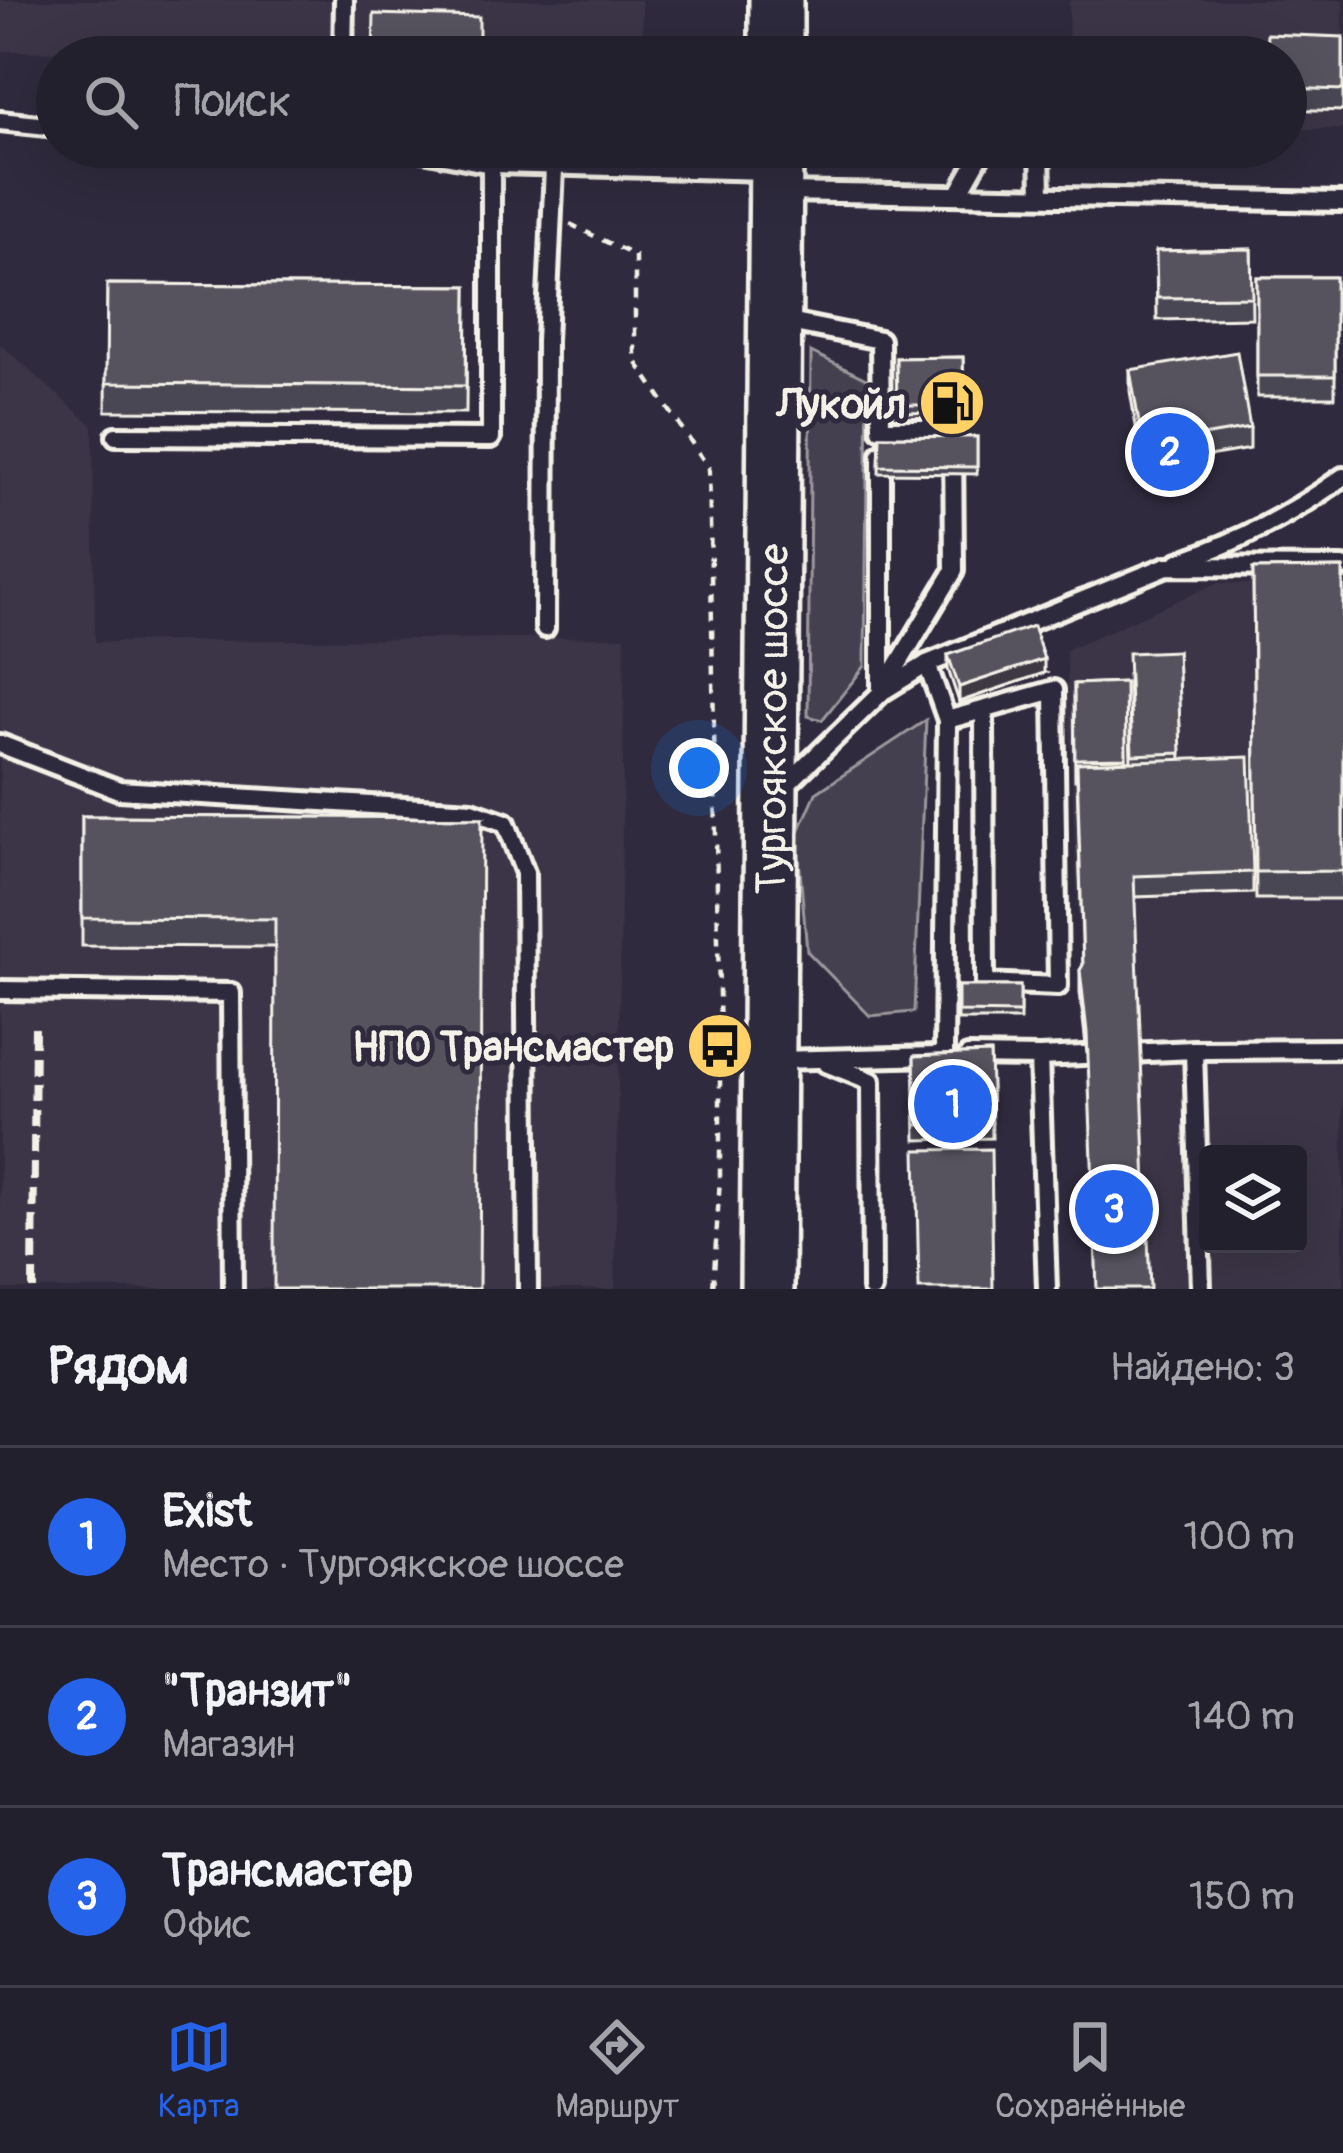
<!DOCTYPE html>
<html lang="ru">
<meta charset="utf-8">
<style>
:root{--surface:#23202e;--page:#2b2836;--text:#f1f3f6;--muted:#a3a3aa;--line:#403e4a;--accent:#2563eb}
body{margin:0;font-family:Pangolin,sans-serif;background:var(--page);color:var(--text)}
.controls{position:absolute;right:36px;bottom:36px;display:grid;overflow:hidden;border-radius:12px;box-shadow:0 12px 48px #0002}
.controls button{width:108px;height:108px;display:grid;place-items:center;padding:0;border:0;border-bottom:3px solid var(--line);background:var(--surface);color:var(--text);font:60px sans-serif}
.you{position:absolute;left:699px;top:768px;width:42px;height:42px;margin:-30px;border:9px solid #fff;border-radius:50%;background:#1a73e8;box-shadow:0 0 0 18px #1a73e833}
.badge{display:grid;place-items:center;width:78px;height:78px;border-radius:50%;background:var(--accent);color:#fff;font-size:39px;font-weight:700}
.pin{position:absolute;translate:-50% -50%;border:6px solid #fff;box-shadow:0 3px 12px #0006}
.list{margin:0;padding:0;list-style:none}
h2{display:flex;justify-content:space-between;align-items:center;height:156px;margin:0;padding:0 48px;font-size:51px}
h2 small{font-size:39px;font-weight:400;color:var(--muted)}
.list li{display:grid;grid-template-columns:78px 1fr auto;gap:36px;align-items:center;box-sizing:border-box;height:180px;padding:0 48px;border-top:3px solid var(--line)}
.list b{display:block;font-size:45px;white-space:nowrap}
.list p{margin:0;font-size:39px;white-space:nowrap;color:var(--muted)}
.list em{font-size:39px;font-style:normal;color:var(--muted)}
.icon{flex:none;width:66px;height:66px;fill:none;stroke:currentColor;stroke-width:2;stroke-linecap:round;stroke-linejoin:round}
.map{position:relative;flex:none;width:1343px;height:1289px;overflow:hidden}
.search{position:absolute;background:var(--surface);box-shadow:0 12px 48px #0002;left:36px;right:36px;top:36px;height:132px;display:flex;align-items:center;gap:30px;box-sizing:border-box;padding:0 42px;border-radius:66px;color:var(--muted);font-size:45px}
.sheet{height:696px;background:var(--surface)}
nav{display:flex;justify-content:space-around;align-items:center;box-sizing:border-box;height:168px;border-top:3px solid var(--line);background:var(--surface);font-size:33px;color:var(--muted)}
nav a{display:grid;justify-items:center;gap:6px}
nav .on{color:var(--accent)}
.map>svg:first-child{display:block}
</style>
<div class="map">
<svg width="1343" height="1289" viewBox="0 0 1343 1289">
<rect width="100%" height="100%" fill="#2f2a3d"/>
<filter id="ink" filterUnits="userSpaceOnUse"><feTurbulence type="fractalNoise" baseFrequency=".00833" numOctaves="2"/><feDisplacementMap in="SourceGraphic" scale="24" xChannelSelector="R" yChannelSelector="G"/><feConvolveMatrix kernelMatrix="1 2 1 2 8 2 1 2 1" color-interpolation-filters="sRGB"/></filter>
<g filter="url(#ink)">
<!-- built -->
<g fill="#3b3647" fill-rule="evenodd">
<path d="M0 0H642L643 57H479V38L373 57 0 51Z"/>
<path d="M1069 0H1343V129H1286V57H1068Z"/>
<path d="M0 344 93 426 95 642 625 637 615 1289H0Z"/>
<path d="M1217 583 1343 587V1289H1095L1066 650ZM1208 1154H1298V1244H1208Z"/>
</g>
<!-- green -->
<g fill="#454050" stroke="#9c989c" stroke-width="3">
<path d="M811 352 868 380 865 666 822 720 808 716Z"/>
<path d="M926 720 914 1012 870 1016 807 951 797 836 816 793Z"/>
</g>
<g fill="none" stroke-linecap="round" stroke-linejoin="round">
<!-- service casing -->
<g stroke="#f4f1e8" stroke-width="26">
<g id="service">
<path d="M343 57 344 0"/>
<path d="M0 121 57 127"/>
<path d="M403 147 491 164 769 171"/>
<path d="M1040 147 1041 196"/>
<path d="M783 192 1343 202"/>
<path d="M958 195 985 147"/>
<path d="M779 320 880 340 881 429H953L954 571 881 693 780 791"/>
<path d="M116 436 491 438V164"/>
<path d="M881 454V692"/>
<path d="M1179 562C1242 540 1289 516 1343 477"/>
<path d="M545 628 546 341 554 168"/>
<path d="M927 664 947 720 944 1056"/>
<path d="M885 690 927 664 1167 566 1343 567"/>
<path d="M947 720 1054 690 1058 986 985 983 984 710"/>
<path d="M0 744 119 790 472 811 506 823 525 873 528 1289"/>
<path d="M0 990 231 993 233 1289"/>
<path d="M1194 1050 1343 1049"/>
<path d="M968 1056 1039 1057 1047 1289"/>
<path d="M1039 1057 1194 1050 1201 1289"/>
<path d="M777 1060 937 1056"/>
<path d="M826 1063 871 1081 872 1289"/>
</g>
</g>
<!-- primary casing -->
<g stroke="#f4f1e8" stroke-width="60">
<g id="primary">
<path d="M776 57V0"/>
<path id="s1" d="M767 1289 776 147"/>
</g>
</g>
<!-- path -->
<path stroke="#f4f1e8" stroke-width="4.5" stroke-dasharray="9 9" stroke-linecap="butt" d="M570 224 635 256V360L709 468 720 1046V1178L713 1289"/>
<!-- service -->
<use href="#service" stroke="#2f2a3d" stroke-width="16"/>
<!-- primary -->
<use href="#primary" stroke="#2f2a3d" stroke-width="51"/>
<!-- rail -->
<path stroke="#f4f1e8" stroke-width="8" stroke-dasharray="18 9" stroke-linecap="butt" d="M33 1289 35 1025"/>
</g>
<!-- wall -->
<g fill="#4a4752" stroke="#f4f1e8" stroke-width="3">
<path d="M1343 37V111L1286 109V57Z"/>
<path d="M1251 249 1252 318 1157 320 1156 251Z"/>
<rect x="1257" y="277" width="78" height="120"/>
<path d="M107 284 467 286 466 413 106 411Z"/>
<path d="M963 357 964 412 897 413 896 358Z"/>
<path d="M1130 370 1250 428V449L1143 467 1130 391Z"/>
<path d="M880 436 977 437V474L879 473Z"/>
<path d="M1343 568V899H1256L1253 569Z"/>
<path d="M1177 651 1181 759 1253 872V893L1135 897 1087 1054 1080 992V970L1083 966 1077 780H1075L1074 684 1125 682 1126 761H1131L1128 674Z"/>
<path d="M948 655 1044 673 959 702 948 669Z"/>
<path d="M82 816 482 818 275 947 82 946Z"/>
<rect x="958" y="986" width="62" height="34"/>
<path d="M990 1053 992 1138 916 1140 914 1056Z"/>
</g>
<!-- shaded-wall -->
<path fill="#3c3942" stroke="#f4f1e8" stroke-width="3" d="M1044 659V673L959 702V687Z"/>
<!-- building -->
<g fill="#56525f" stroke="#f4f1e8" stroke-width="3">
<path d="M374 14 479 17V57H373Z"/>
<path d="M1267 34 1343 37V90L1286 88V57H1266Z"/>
<path d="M1251 249 1252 297 1157 298 1156 251Z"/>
<rect x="1257" y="277" width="78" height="99"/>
<path d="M107 284 467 286 466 386 106 383Z"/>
<path d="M1237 352 1250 428 1143 446 1130 370Z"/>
<path d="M963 357 964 405H897L896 358Z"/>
<path d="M880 436 977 437V467L879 466Z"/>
<path d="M1343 568V871L1256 872 1253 569Z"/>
<path d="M1033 626 1044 659 959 687 948 655Z"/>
<path d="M1177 651 1181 753 1132 755 1128 653Z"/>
<path d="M1125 682 1126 758 1075 759 1074 684Z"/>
<path d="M1249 757 1253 872 1134 876 1150 1289H1097L1087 1032 1080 970 1083 965 1077 763Z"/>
<path d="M82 816 482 818 479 1289H274L275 919 82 918Z"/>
<path d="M958 986H1020V1013L958 1012Z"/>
<path d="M990 1053 992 1123 916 1125 914 1056Z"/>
<path d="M991 1149 993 1289H919L916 1150Z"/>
</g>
</g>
<!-- icons -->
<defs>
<g id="fuel-disc" transform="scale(3.45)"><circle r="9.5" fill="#ffd166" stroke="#2f2a3d"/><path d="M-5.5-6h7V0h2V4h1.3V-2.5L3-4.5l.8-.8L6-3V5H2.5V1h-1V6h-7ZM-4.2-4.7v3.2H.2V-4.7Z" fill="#111"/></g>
<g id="bus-disc" transform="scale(3.45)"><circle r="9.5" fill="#ffd166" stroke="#2f2a3d"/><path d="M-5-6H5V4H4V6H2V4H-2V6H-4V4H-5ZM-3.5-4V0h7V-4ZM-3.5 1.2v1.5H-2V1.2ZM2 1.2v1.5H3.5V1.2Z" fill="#111"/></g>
</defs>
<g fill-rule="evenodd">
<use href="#fuel-disc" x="952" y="403"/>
<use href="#bus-disc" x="720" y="1046"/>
</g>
<g text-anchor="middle" stroke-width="10" stroke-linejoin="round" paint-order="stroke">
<!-- poi labels -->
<g font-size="42" font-weight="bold" fill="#f4f1e8" stroke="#2f2a3d" text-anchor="end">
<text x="906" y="418">Лукойл</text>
<text x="674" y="1061">НПО Трансмастер</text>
</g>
<!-- street labels -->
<g font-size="42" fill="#f4f1e8" stroke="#2f2a3d">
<text dy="15" stroke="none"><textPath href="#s1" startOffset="570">Тургоякское шоссе</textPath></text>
</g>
</g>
</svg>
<div class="controls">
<button><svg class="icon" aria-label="layers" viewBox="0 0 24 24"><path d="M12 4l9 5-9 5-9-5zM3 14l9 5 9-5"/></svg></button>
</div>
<div class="you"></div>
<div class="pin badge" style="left:953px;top:1104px">1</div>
<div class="pin badge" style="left:1170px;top:452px">2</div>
<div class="pin badge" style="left:1114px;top:1209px">3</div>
<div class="search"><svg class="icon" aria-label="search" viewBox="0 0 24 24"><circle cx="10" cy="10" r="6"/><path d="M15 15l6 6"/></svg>Поиск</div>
</div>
<section class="sheet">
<h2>Рядом<small>Найдено: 3</small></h2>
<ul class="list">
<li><span class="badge">1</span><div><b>Exist</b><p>Место · Тургоякское шоссе</p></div><em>100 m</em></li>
<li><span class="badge">2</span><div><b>&quot;Транзит&quot;</b><p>Магазин</p></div><em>140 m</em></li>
<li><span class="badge">3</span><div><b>Трансмастер</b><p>Офис</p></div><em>150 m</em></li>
</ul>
</section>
<nav>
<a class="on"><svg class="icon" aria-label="map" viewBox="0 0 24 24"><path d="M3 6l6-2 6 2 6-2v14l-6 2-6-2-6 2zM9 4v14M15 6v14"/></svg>Карта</a>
<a><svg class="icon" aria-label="directions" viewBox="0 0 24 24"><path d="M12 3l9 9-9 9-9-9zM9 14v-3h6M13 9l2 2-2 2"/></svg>Маршрут</a>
<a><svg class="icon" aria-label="saved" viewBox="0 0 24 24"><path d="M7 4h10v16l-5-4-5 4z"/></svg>Сохранённые</a>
</nav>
